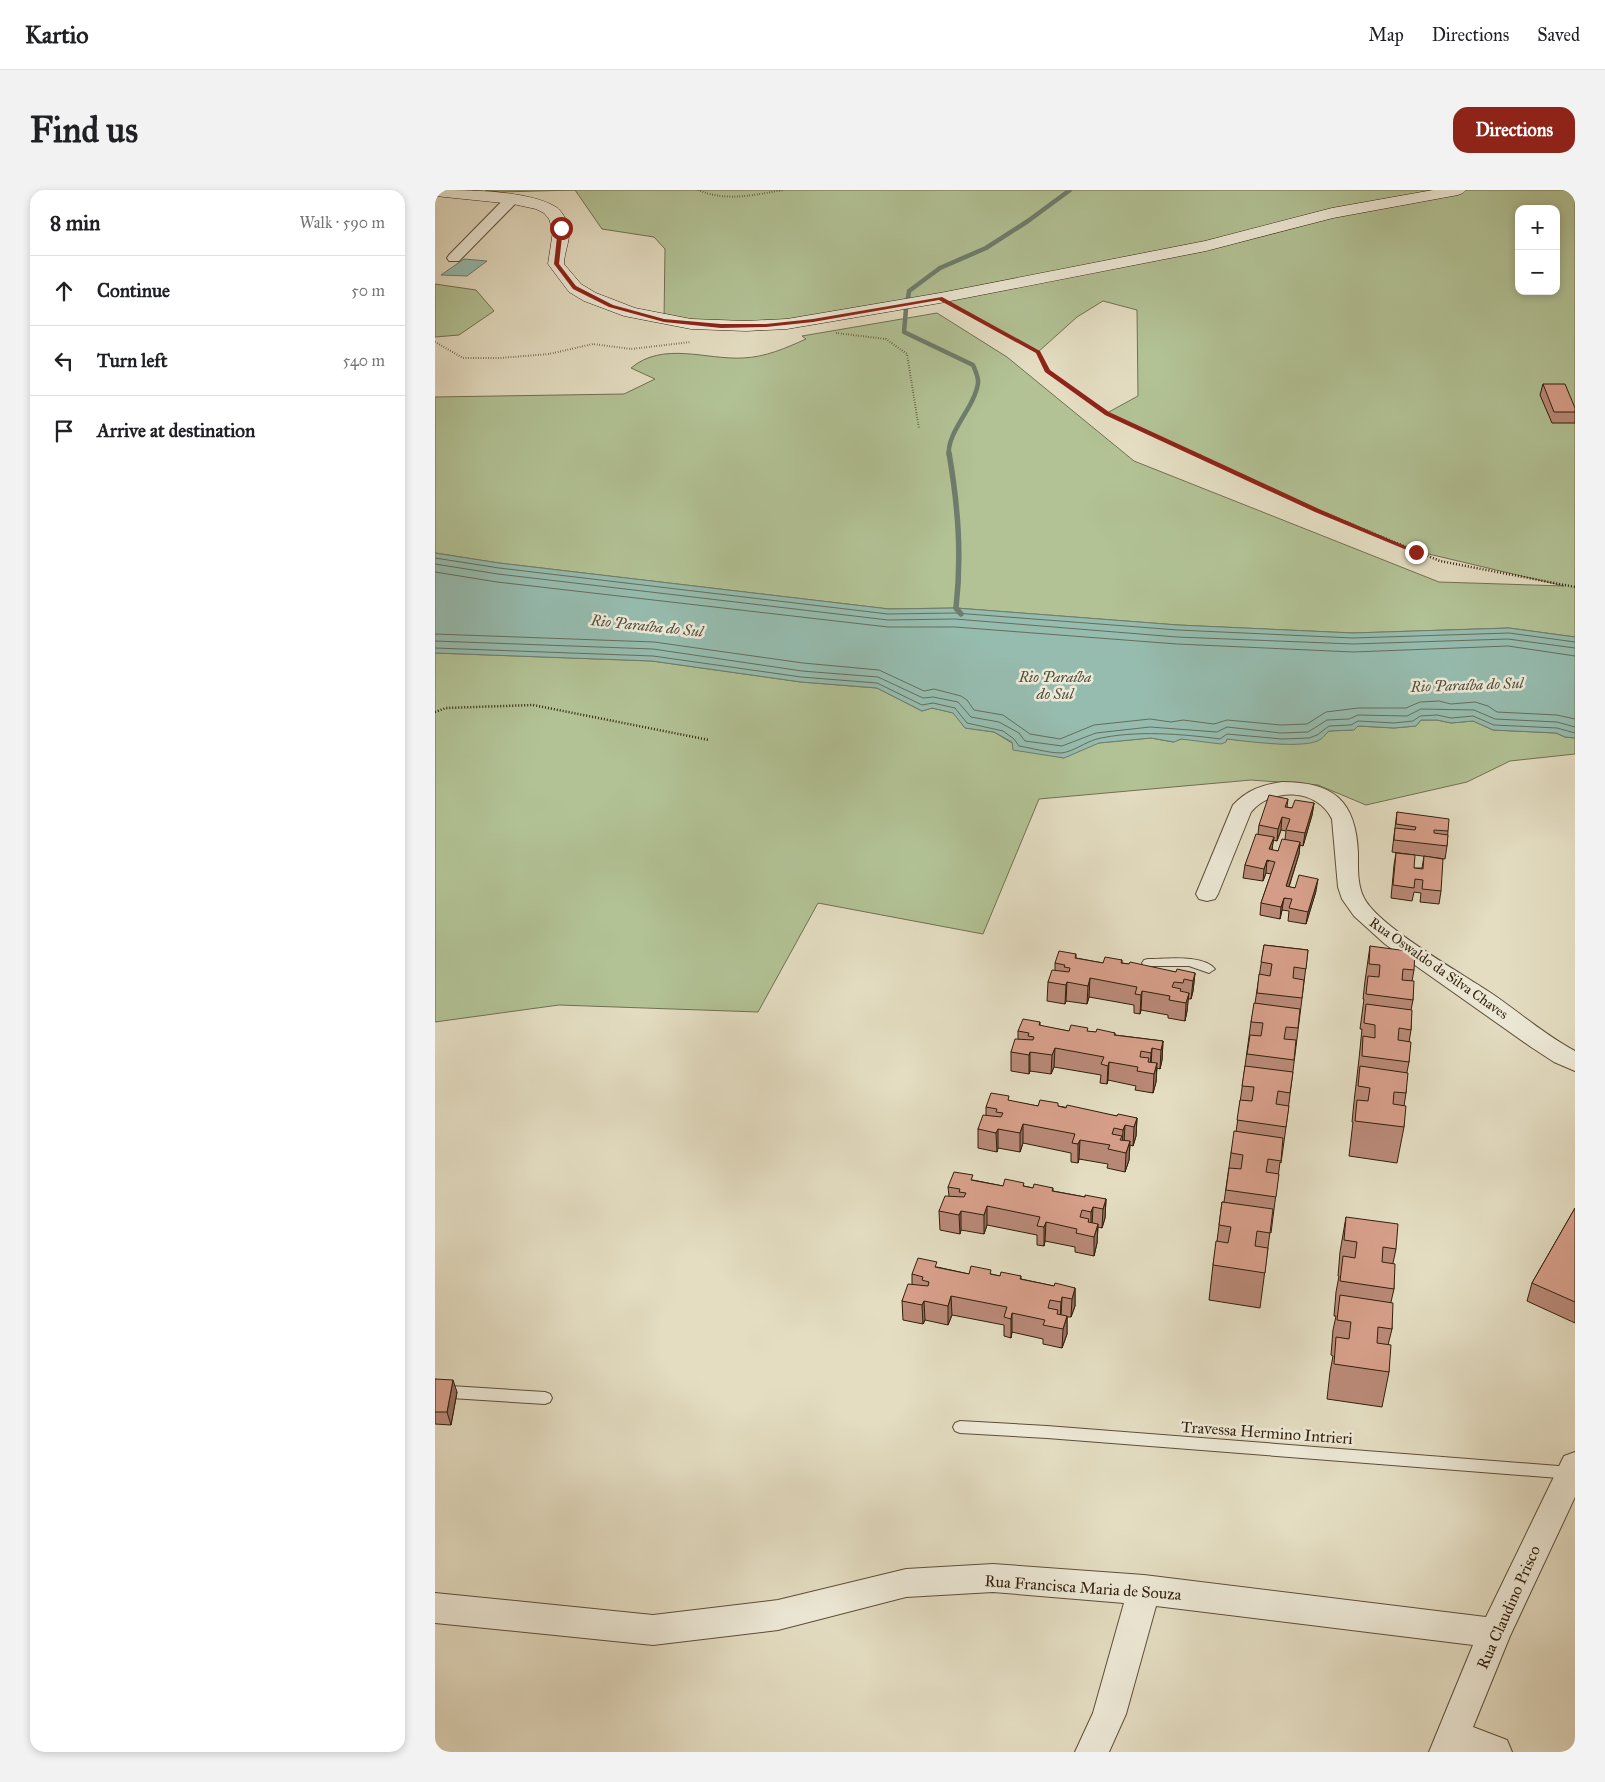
<!DOCTYPE html>
<meta charset="utf-8">
<style>
:root{--surface:#fff;--page:#f2f2f2;--text:#202124;--muted:#757577;--line:#e0e0e0;--accent:#8f2418}
body{margin:0;font-family:"IM FELL Great Primer",serif;background:var(--page);color:var(--text)}
.controls{position:absolute;right:15px;top:15px;display:grid;overflow:hidden;border-radius:10px;box-shadow:0 2px 8px #0003}
.controls button{width:45px;height:45px;display:grid;place-items:center;padding:0;border:0;border-bottom:1px solid var(--line);background:var(--surface);color:var(--text);font:25px sans-serif}
.stop{position:absolute;width:15px;height:15px;margin:-11px;border:4px solid #8f2418;border-radius:50%;background:#fff}
.stop.end{background:#8f2418;border-color:#fff;box-shadow:0 1px 5px #0008}
.list{margin:0;padding:0;list-style:none}
h2{display:flex;justify-content:space-between;align-items:center;height:65px;margin:0;padding:0 20px;font-size:21px}
h2 small{font-size:16px;font-weight:400;color:var(--muted)}
.list li{display:grid;grid-template-columns:32px 1fr auto;gap:15px;align-items:center;box-sizing:border-box;height:70px;padding:0 20px;border-top:1px solid var(--line)}
.list b{display:block;font-size:19px;white-space:nowrap}
.list em{font-size:16px;font-style:normal;color:var(--muted)}
.icon{flex:none;width:28px;height:28px;fill:none;stroke:currentColor;stroke-width:2;stroke-linecap:round;stroke-linejoin:round}
.map{position:relative;flex:none;width:1140px;height:1562px;overflow:hidden;border-radius:15px}
header{display:flex;align-items:center;gap:30px;box-sizing:border-box;height:70px;padding:0 25px;background:var(--surface);border-bottom:1px solid var(--line)}
header strong{font-size:24px}
nav{display:flex;gap:28px;margin-inline-start:auto;font-size:18px}
.intro{display:flex;align-items:center;justify-content:space-between;box-sizing:border-box;height:120px;padding:0 30px}
h1{margin:0;font-size:35px}
.button{padding:12px 22px;border-radius:15px;background:var(--accent);color:#fff;font-size:18px;font-weight:700}
main{display:flex;gap:30px;padding:0 30px}
aside{flex:1;background:var(--surface);border-radius:15px;box-shadow:0 2px 8px #0003}
.map>svg:first-child{display:block}
</style>
<header>
<strong>Kartio</strong>
<nav><a>Map</a><a>Directions</a><a>Saved</a></nav>
</header>
<div class="intro"><h1>Find us</h1><a class="button">Directions</a></div>
<main>
<aside>
<h2>8 min<small>Walk · 590 m</small></h2>
<ul class="list">
<li><svg class="icon" aria-label="ahead" viewBox="0 0 24 24"><path d="M12 20V5M6 11l6-6 6 6"/></svg><div><b>Continue</b></div><em>50 m</em></li>
<li><svg class="icon" aria-label="left" viewBox="0 0 24 24"><path d="M17 20v-9H6M10 6l-5 5 5 5"/></svg><div><b>Turn left</b></div><em>540 m</em></li>
<li><svg class="icon" aria-label="arrive" viewBox="0 0 24 24"><path d="M6 21V4h12l-3 4 3 4H6"/></svg><div><b>Arrive at destination</b></div></li>
</ul>
</aside>
<div class="map">
<svg width="1140" height="1562" viewBox="0 0 1140 1562">
<rect width="100%" height="100%" fill="#e4ddc2"/>
<filter id="stains"><feTurbulence type="fractalNoise" baseFrequency=".004" numOctaves="4"/><feColorMatrix values="0 0 0 0 .2 0 0 0 0 .09 0 0 0 0 .02 0 0 0 .5 -.17"/></filter>
<radialGradient id="worn" r=".72"><stop offset=".6" stop-color="#630" stop-opacity="0"/><stop offset="1" stop-color="#630" stop-opacity=".3"/></radialGradient>
<!-- green -->
<g fill="#b2c295" stroke="#727050" fill-rule="evenodd">
<path d="M50 0H1140V447L1074 438 918 443 743 435 521 418 454 419 64 373 0 363V207L189 204 220 189 196 178C228 151 271 170 308 168 331 167 351 158 371 149L367 146 502 123 572 167 699 271 1004 392 1129 396 981 361 900 328 672 223 703 206 702 120 668 111 642 127 603 162 505 108 352 134 229 130 230 59 219 47 167 39 140 0 65 2ZM1084 19H1121V101H1084Z"/>
<path d="M0 94 41 100 59 121 24 145 0 147Z"/>
<path d="M0 463 217 471 366 492 442 498 487 521 497 518 519 523 530 538 559 542 577 553 628 568 663 553 716 548 738 552 746 549H792L847 554 888 546 894 541 918 540 923 536 959 538 981 536 986 530H1002L1016 533 1038 531 1058 540 1121 543 1130 547 1140 548V564L1075 571 1032 592 931 615 883 595 816 590 604 609 548 744 383 713 323 822 124 815 0 832Z"/>
</g>
<!-- water -->
<g fill="#96bcaf" stroke="#6e7d6d">
<path d="M29 69 52 71 32 86 6 85Z"/>
<path d="M0 363 64 373 454 419 521 418 743 435 918 443 1074 438 1140 447V548L1130 547 1121 543 1058 540 1038 531 1016 533 1002 530H986L981 536 959 538 923 536 919 540 894 541C891 543 889 547 886 549 872 560 810 551 792 549L791 552 786 554 746 549 739 552 716 548 664 553 629 568 578 560 577 552 559 542 530 538 518 523 497 518 487 521 442 498 366 492 217 471 0 463Z"/>
</g>
<g fill="none" stroke-linecap="round" stroke-linejoin="round">
<!-- shore -->
<g stroke="#646e5d" stroke-width="1">
<path d="M0 368 64 378 453 424 520 423 743 440 918 448 1074 443 1140 452"/>
<path d="M0 374 63 384 453 430 520 429 742 447 918 454 1073 449 1140 458"/>
<path d="M0 382 62 392 453 437H520L742 454 918 462 1073 456 1140 466"/>
<path d="M0 444 219 452 368 473 444 480 489 501 499 499 526 506 532 510 539 520 568 525 595 544 625 549 659 535 715 529 736 532 748 530 779 534 792 530 846 535 872 534 891 522 923 518H971L985 512 1004 511 1016 514 1040 512 1053 516 1062 522 1122 525 1140 529"/>
<path d="M0 451 218 459 367 481 443 487 488 508 498 507 523 512 536 527 564 532 584 543 590 551 627 556 661 543 715 537 782 542 792 537 846 543 873 542 892 530 914 529 923 525 972 526 986 519 1039 520 1060 529 1122 532 1140 537"/>
<path d="M0 458 218 466 366 487 442 493 487 515 498 513 520 518 532 533 568 541 579 549 584 556C597 558 613 563 626 563 638 562 650 552 662 549 699 540 748 544 785 549L792 544 847 549 874 548 882 545 894 536 916 535 923 531 959 533 978 531 985 526 1002 525 1016 528 1038 526 1059 535 1122 538 1140 543"/>
</g>
<!-- stream-far1 -->
<g stroke="#6e7d6d" stroke-width="4.5">
<path d="M473 108 474 101 505 78 551 58 593 31 635 0"/>
<path d="M471 119 469 142 538 175C540 180 544 188 543 193 540 217 511 243 514 265"/>
</g>
<!-- stream -->
<path stroke="#6e7d6d" stroke-width="5.5" d="M514 263C523 316 527 365 521 418L526 424"/>
<!-- lane casing -->
<g stroke="#5e4e39" stroke-width="2">
<g id="lane">
<path d="M713 769C731 769 768 764 780 779L774 783 754 776H709L707 773 709 770Z"/>
<path d="M0 1195 110 1202 115 1204 117 1208 115 1212 110 1214 0 1207Z"/>
<path d="M525 1231 612 1236 1136 1277 1140 1278V1288L1136 1289 612 1248 525 1243 520 1241 518 1237 520 1233Z"/>
</g>
</g>
<!-- street casing -->
<g stroke="#5e4e39" stroke-width="2">
<g id="street">
<path d="M76 6 83 10 81 13 24 71H14L12 68 14 65 71 7Z"/>
<path d="M847 592C899 592 921 611 923 663 923 677 922 695 929 708 944 737 1026 783 1056 803 1084 822 1110 845 1140 861V881L1119 872 1096 857 950 754 919 726 907 709 903 697 897 629C882 598 837 597 816 622L783 704 780 709 772 711 764 709 761 704 798 615C812 600 827 595 847 592Z"/>
<path d="M1140 1262V1307L1075 1446 1038 1537 1072 1550 1077 1562H994L1038 1455 721 1416 691 1524 674 1562H640L658 1523 689 1413 558 1402 471 1407 343 1440 218 1455 0 1433V1403L218 1425 343 1410 471 1379 558 1374 709 1385 1051 1427 1129 1266Z"/>
</g>
</g>
<!-- secondary casing -->
<g stroke="#321f0b" stroke-width="1">
<path id="secondary" d="M0 0C32 0 93 0 121 17 127 21 131 29 133 36 137 48 129 61 129 74L146 94 161 103 200 118 256 129 311 131 352 129 505 103 770 51 897 18 998 0H1031L1028 3 1023 5 898 28 771 61 505 113 352 139 311 141 256 139 189 126 149 111 134 102 113 74 118 41 114 29 109 23 101 19 78 14 0 6Z"/>
</g>
<!-- path-far1 -->
<g stroke="#321f0b" stroke-width="2" stroke-dasharray="0.5 2" stroke-linecap="butt">
<path d="M263 0C291 12 319 5 348 0"/>
<path d="M528 121 603 162 612 181 672 223 762 265"/>
<path d="M401 143 451 149 472 164 484 239"/>
<path d="M0 152 28 168H65L114 164 158 154 196 159 256 152"/>
</g>
<!-- path -->
<g stroke="#321f0b" stroke-width="2.5" stroke-dasharray="1 2" stroke-linecap="butt">
<path d="M759 263 882 320 1005 371 1140 397"/>
<path d="M0 522 11 518 98 515 274 550"/>
</g>
<!-- lane -->
<use href="#lane" fill="#ede9d7" fill-rule="evenodd"/>
<!-- street -->
<use href="#street" fill="#ede9d7" fill-rule="evenodd"/>
<!-- secondary -->
<use href="#secondary" fill="#ede9d7" fill-rule="evenodd"/>
</g>
<!-- wall -->
<g fill="#b98977" stroke="#321f0b" fill-rule="evenodd">
<path d="M1108 194 1140 218V233H1117L1105 205Z"/>
<path d="M853 609 852 617 857 618 879 613 877 625 868 656 865 655 864 664 854 697 881 701 871 734 853 731 854 721 847 720 845 729 825 725 826 713 836 684 831 683 828 691 808 688 810 675 823 644 824 635ZM846 640 851 641 850 649 843 661 837 660 838 650 842 651Z"/>
<path d="M962 622 1013 641 1012 656 1010 669 957 662Z"/>
<path d="M961 663 979 678H987L989 666 1006 701 1004 714 985 712 986 703 979 702 977 711 956 708 959 675Z"/>
<path d="M829 755 873 760 851 937 846 973 845 972 836 1043 835 1042 825 1118 774 1110 778 1075 782 1051 787 1012H789L796 963 801 942 816 832 820 813Z"/>
<path d="M935 756 979 780 977 791 978 810 976 820V840L974 852V872L972 882 971 903 969 916V937L962 973 914 966 918 932H917L919 912 924 869 927 839H925L929 809H928L930 791Z"/>
<path d="M641 764V768L668 773 687 770V773L741 782 760 783 758 801 756 809H753L752 821 750 831 733 828V825L706 820 705 824 699 823V815L654 807 652 814 631 811 630 814 612 811 613 792 620 780V773Z"/>
<path d="M605 832V836L634 841 680 843V845L728 851 727 870 725 879 722 878 721 892 718 903 700 900 701 896 673 890 672 894 665 893 666 885 619 877 616 884 595 881 594 884 576 881V862L583 849V841Z"/>
<path d="M574 911 603 916H623L682 926 702 928 701 946 698 956 695 955 694 970 690 982 672 978 673 974 644 969 643 973 636 972V963L588 953 585 962 563 958 562 962 543 958V939L551 925V917Z"/>
<path d="M538 990 568 996H589L598 998H618V1001L650 1007 671 1009 670 1028 667 1038 663 1037 662 1053 659 1066 640 1062V1057L610 1051 609 1056 602 1055V1045L552 1035 549 1044 526 1040 525 1044 505 1040 504 1021 514 1006 513 997Z"/>
<path d="M1140 1018V1133L1092 1111 1097 1093Z"/>
<path d="M911 1027 961 1059 958 1073 959 1099 956 1112 957 1139 953 1155 954 1182 947 1217 892 1209 895 1182 898 1166 896 1165 898 1140 901 1126H899L901 1102 904 1086H903L905 1062Z"/>
<path d="M502 1077 534 1084H556L565 1086H586V1089L619 1096 640 1098V1116L636 1127H632V1144L627 1158 608 1154V1149L577 1142 576 1148 569 1146V1135L517 1125 513 1135 490 1130 488 1134 468 1130 467 1111 477 1095V1084Z"/>
<path d="M0 1189 22 1202 16 1235 0 1234Z"/>
</g>
<!-- shaded-wall -->
<g fill="#966f61" stroke="#321f0b">
<path d="M879 613 877 625 868 656 870 643Z"/>
<path d="M847 627 846 640 842 651 843 639Z"/>
<path d="M839 647 837 659 833 672 834 659Z"/>
<path d="M865 652 864 664 850 709 851 696Z"/>
<path d="M832 670 831 683 828 691 829 679Z"/>
<path d="M883 689 881 701 871 734 873 722Z"/>
<path d="M849 708 847 720 845 729 846 717Z"/>
<path d="M760 783 758 801 756 809 758 791Z"/>
<path d="M655 788 654 807 652 814 653 796Z"/>
<path d="M632 792 631 811 630 814 631 795Z"/>
<path d="M707 801 706 820 705 824 706 805Z"/>
<path d="M754 803 752 821 750 831 751 813Z"/>
<path d="M728 851 727 870 725 879 726 860Z"/>
<path d="M620 858 619 877 616 884 617 865Z"/>
<path d="M717 858 716 877 715 881 716 863Z"/>
<path d="M595 862V881L594 884V865Z"/>
<path d="M674 872 673 890 672 894 673 876Z"/>
<path d="M722 873 721 892 718 903 719 884Z"/>
<path d="M702 928 701 946 698 956 699 937Z"/>
<path d="M588 934V953L585 962V943Z"/>
<path d="M690 935 689 954 687 959 688 940Z"/>
<path d="M563 939V958L562 962 561 943Z"/>
<path d="M645 950 644 969 643 973V954Z"/>
<path d="M695 951 694 970 690 982 691 963Z"/>
<path d="M671 1009 670 1028 667 1038 668 1019Z"/>
<path d="M552 1016V1035L549 1044V1025Z"/>
<path d="M658 1017 657 1036 656 1041V1022Z"/>
<path d="M526 1021V1040L525 1044 524 1025Z"/>
<path d="M611 1032 610 1051 609 1056V1037Z"/>
<path d="M663 1034 662 1053 659 1066V1047Z"/>
<path d="M640 1098V1116L636 1127 637 1109Z"/>
<path d="M516 1106 517 1125 513 1135V1116Z"/>
<path d="M627 1107 626 1126 625 1131 626 1112Z"/>
<path d="M489 1111 490 1130 488 1134 487 1115Z"/>
<path d="M577 1123V1142L576 1148V1129Z"/>
<path d="M632 1126V1144L627 1158 628 1139Z"/>
<path d="M18 1190 22 1202 16 1235 12 1222Z"/>
</g>
<!-- building -->
<g fill="#d79f8a" stroke="#321f0b">
<path d="M1108 194H1130L1140 218V222H1119Z"/>
<path d="M834 605 853 609 850 617 857 618 860 610 879 613 870 643 851 640 855 629 847 627 843 639 824 635Z"/>
<path d="M962 622 1014 629 1013 641 999 640V643L1013 645 1012 656 959 650 960 638 980 640 981 637 961 634Z"/>
<path d="M821 644 839 647 834 659 843 661 847 649 865 652 851 696 860 698 864 685 883 689 873 722 854 718 857 709 849 708 846 717 826 713 840 672 832 670 829 679 810 675Z"/>
<path d="M961 663 980 665 979 678 988 679 989 666 1008 669 1006 701 987 699 988 690 980 689 979 698 958 695Z"/>
<path d="M829 755 873 760 871 779 859 777 858 788 869 790 867 808 822 803 824 784 835 786 837 774 826 772Z"/>
<path d="M935 756 980 762 979 780 968 779 967 790 979 791 978 810 931 804 933 786 944 787 945 775 934 774Z"/>
<path d="M624 761 641 764 640 768 668 773 670 767 687 770 686 773 694 774 695 772 741 782 742 779 760 783 758 791 749 789 748 793 739 792 737 797 746 799 745 801 754 803 751 813 734 810 735 806 707 801 706 805 700 804 702 797 655 788 653 796 632 792 631 795 613 792 617 780 634 782 635 778 629 777 630 775 620 773Z"/>
<path d="M819 813 865 819 863 838 851 837 849 849 861 850 859 870 812 864 815 845 826 846 828 833 816 832Z"/>
<path d="M931 814 977 820 976 840 964 838 963 850 976 852 974 872 927 866 928 846 940 848V835L929 833Z"/>
<path d="M588 829 605 832 604 835 634 841 636 835 653 838 652 841 661 842 662 839 680 843 679 845 728 851 726 860 717 858 716 863 706 861 705 867 714 868 713 872 722 873 719 884 702 881 703 877 674 872 673 876 666 874 669 867 620 858 617 865 595 862 594 865 576 862 580 849 598 850 599 847 593 846 594 843 583 841Z"/>
<path d="M810 876 858 882 855 903 843 901 841 914 854 916 851 937 802 930 805 910 817 911 819 897 807 896Z"/>
<path d="M925 876 973 883 971 903 959 902 958 914 971 916 969 937 920 931 922 910 933 911 935 898 923 896Z"/>
<path d="M556 903 574 906 573 910 603 916 605 910 623 913V916L631 918 632 915 682 926 683 924 702 928 699 937 690 935 688 940 679 938 677 944 687 946 685 950 695 951 691 963 673 959 675 955 645 950 643 954 637 953 640 944 588 934 585 943 563 939 561 943 543 939 548 925 566 927 568 923 561 922 562 919 551 917Z"/>
<path d="M799 941 848 948 846 971 833 969 831 982 844 984 841 1007 791 1000 794 978 806 979 808 965 796 963Z"/>
<path d="M519 982 538 985 536 990 568 996 570 989 589 993 588 996 598 998 599 994 618 998 617 1001 650 1007V1005L671 1009 668 1019 658 1017 656 1022 647 1020 645 1027 654 1029 653 1032 663 1034 659 1047 641 1043 642 1039 611 1032 609 1037 602 1036 605 1027 552 1016 549 1025 526 1021 524 1025 504 1021 510 1006 529 1007 531 1003 524 1002 525 999 513 997Z"/>
<path d="M787 1012 838 1019 835 1043 822 1041 820 1056 833 1058 830 1083 778 1075 781 1051 793 1053 796 1037 784 1035Z"/>
<path d="M1140 1018V1112L1097 1093Z"/>
<path d="M911 1027 963 1034 961 1059 948 1057 947 1072 960 1074 959 1099 905 1091 908 1066 920 1068 922 1052 909 1050Z"/>
<path d="M483 1068 502 1072 500 1077 534 1084 536 1076 556 1080 555 1084 565 1086 566 1082 586 1086 585 1089 619 1096 620 1093 640 1098 637 1109 627 1107 626 1112 615 1110 613 1118 623 1120 622 1124 632 1126 628 1139 608 1135 610 1130 577 1123 576 1129 569 1127 572 1117 516 1106 513 1116 489 1111 487 1115 467 1111 473 1094 493 1096 494 1092 487 1090 488 1087 477 1084Z"/>
<path d="M905 1105 958 1113 957 1139 943 1137 942 1153 956 1155 954 1182 899 1174 901 1147 914 1149 916 1132 902 1130Z"/>
<path d="M0 1189 18 1190 12 1222H0Z"/>
</g>
<!-- route -->
<path fill="#8f2418" d="M126 36 128 38 124 74 141 96 178 115 229 129 286 134H331L378 129 507 107 605 161 615 180 674 222 884 319 984 362 979 363 880 322 670 225 610 182 601 163 504 110 378 132 331 137 286 138 229 132 174 117 138 99 119 74 123 38Z"/>
<g text-anchor="middle" stroke-width="5" stroke-linejoin="round" paint-order="stroke">
<!-- street labels -->
<g font-size="14" fill="#321f0b" stroke="#ede9d7">
<text transform="translate(1004 778) rotate(35)" y="5">Rua Oswaldo da Silva Chaves</text>
</g>
<!-- water labels -->
<g font-size="15" font-style="italic" fill="#504e3c" stroke="#ede9d7">
<text transform="translate(212 436) rotate(6)" y="5">Rio Paraíba do Sul</text>
<text x="620" y="492">Rio Paraíba<tspan x="620" dy="17">do Sul</tspan></text>
<text transform="translate(1032 495) rotate(-2)" y="5">Rio Paraíba do Sul</text>
</g>
<!-- near-street labels -->
<g font-size="16" fill="#321f0b" stroke="#ede9d7">
<text transform="translate(832 1242) rotate(4)" y="6">Travessa Hermino Intrieri</text>
<text transform="translate(648 1397) rotate(4)" y="6">Rua Francisca Maria de Souza</text>
<text transform="translate(1073 1417) rotate(-66)" y="6">Rua Claudino Prisco</text>
</g>
</g>
<rect width="100%" height="100%" filter="url(#stains)"/>
<rect width="100%" height="100%" fill="url(#worn)"/>
</svg>
<div class="controls">
<button>+</button>
<button>−</button>
</div>
<div class="stop" style="left:126px;top:38px"></div>
<div class="stop end" style="left:981px;top:362px"></div>
</div>
</main>
